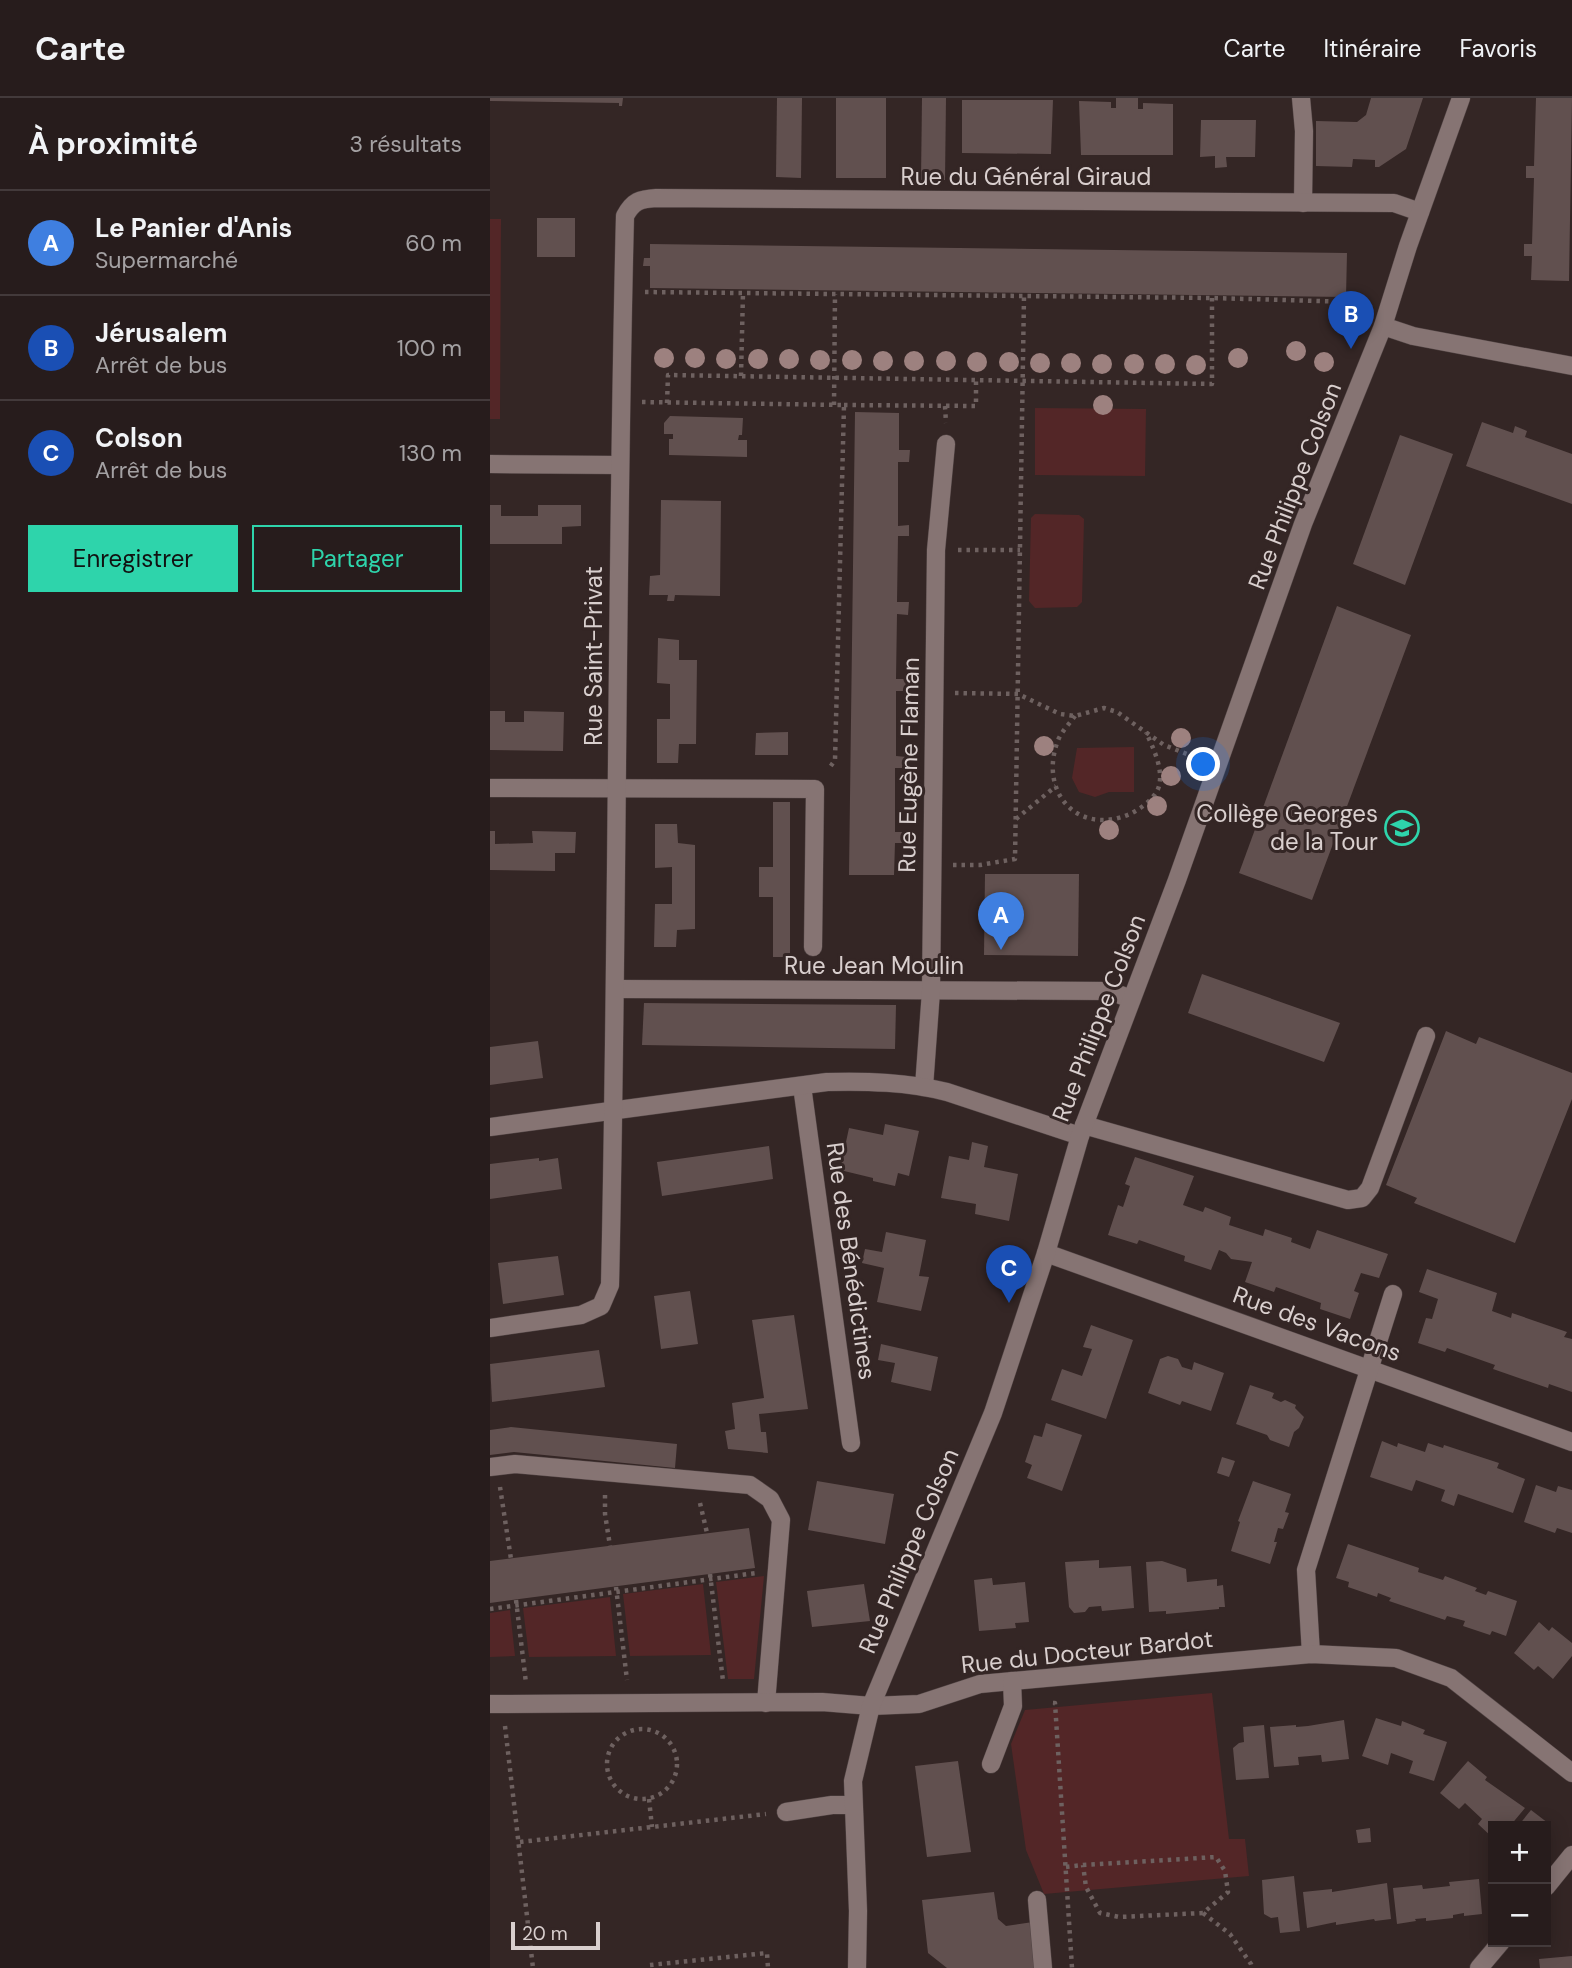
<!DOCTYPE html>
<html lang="fr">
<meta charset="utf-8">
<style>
:root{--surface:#271c1c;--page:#332929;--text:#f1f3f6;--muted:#a4a1a3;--line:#433a3b;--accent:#2ed4ab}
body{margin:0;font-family:"DM Sans",sans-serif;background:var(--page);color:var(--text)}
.controls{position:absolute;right:21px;bottom:21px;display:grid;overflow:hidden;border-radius:0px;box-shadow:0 4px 18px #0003}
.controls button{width:63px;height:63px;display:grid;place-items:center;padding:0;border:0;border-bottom:2px solid var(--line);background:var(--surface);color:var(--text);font:35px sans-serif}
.scale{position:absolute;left:21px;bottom:18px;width:89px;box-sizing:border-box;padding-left:7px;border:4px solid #d9cfce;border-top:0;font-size:19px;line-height:24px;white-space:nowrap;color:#d9cfce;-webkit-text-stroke:5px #342625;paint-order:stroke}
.you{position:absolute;left:714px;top:667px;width:24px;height:24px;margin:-18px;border:5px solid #fff;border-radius:50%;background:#1a73e8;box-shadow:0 0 0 10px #1a73e833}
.badge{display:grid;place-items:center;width:46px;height:46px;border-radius:50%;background:var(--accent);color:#fff;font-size:23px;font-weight:700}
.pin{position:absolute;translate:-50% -58px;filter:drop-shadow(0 2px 4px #0008)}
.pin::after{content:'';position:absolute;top:37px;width:24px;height:21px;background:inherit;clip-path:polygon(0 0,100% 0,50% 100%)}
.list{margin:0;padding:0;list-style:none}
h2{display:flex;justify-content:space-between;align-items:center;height:91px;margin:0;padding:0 28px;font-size:30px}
h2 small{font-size:23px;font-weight:400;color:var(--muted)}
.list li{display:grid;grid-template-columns:46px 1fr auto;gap:21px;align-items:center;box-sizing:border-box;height:105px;padding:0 28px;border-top:2px solid var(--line)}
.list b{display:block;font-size:26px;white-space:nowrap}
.list p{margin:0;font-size:23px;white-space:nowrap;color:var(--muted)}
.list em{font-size:23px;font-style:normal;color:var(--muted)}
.actions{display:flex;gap:14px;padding:21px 28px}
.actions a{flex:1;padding:16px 0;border:2px solid var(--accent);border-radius:0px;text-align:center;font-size:24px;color:var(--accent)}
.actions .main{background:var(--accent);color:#111}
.map{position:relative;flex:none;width:1082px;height:1870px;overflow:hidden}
header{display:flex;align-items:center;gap:42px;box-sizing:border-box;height:98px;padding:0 35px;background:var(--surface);border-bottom:2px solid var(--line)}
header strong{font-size:33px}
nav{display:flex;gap:38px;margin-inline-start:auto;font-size:24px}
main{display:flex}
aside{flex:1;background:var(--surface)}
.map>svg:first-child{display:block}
</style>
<header>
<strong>Carte</strong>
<nav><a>Carte</a><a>Itinéraire</a><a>Favoris</a></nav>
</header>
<main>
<aside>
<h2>À proximité<small>3 résultats</small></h2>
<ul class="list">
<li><span class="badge" style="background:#3f7fe0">A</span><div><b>Le Panier d'Anis</b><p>Supermarché</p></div><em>60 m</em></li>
<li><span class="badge" style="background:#1a4fb4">B</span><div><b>Jérusalem</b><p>Arrêt de bus</p></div><em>100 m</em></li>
<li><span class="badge" style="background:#1a4fb4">C</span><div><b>Colson</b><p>Arrêt de bus</p></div><em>130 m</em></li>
</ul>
<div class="actions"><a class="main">Enregistrer</a><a>Partager</a></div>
</aside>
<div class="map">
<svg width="1082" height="1870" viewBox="0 0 1082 1870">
<rect width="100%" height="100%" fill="#342625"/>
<!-- green -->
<g fill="#532627">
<path d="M0 121H11L10 321H0Z"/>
<path d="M545 310 656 311 655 378 545 377Z"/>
<path d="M545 416 589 417 594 421 592 504 587 509 545 510 539 503 541 420Z"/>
<path d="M644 649V694H619L605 699 589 694 582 680 587 650Z"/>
<path d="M274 1478 264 1581H238L226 1484Z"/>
<path d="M213 1486 221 1557 140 1558 133 1496Z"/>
<path d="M120 1499 126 1558 39 1559 33 1510Z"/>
<path d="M20 1512 25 1558 0 1559V1515Z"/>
<path d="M722 1595 739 1741H755L759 1778 554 1796 536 1752 521 1646 535 1612Z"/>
</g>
<!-- building -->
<g fill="#61504f">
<path d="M0 0H133L132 8H129V5L0 3Z"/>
<path d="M287 0H312L311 80 286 79Z"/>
<rect x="346" y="0" width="50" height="80"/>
<path d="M432 0H456L455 82H431Z"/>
<path d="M626 0H648V11H653V5L683 6V57H591L589 3 621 4V10H626Z"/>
<path d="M881 0H933L916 51 889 69H885V62L863 61 862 69 826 68V23L867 24 876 17Z"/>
<path d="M1046 0H1082L1079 183 1041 182 1042 158H1034V146H1042L1044 80H1036V68H1044Z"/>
<path d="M472 2H563L561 56 472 55Z"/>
<path d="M711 22H766L765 59H736L737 69 725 70V58L710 59Z"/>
<rect x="47" y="120" width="38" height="39"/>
<path d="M160 146 857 155 856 199 160 190V168H153L154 160H160Z"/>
<path d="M365 314 409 315V352H420L419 364H408V428L419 427V438H408L407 504H419L418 517 407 516 406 581H417L416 593H406V658L417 659 416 670H405V734H416V745H405L404 777H359Z"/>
<path d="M180 318 253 320 252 337H249L248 342H257V359L179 357V341H183V336H174V325Z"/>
<path d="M992 324 1023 335 1025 328 1037 333 1035 339 1082 356V406L976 368Z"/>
<path d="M910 337 963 356 915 487 863 466Z"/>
<path d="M171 402 231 403 230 498 185 497 184 503H177L178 497H159L160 478 170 477Z"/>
<path d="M0 407H11V418H48V407H91V428L72 429V446H0Z"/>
<path d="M847 508 921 537 822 802 749 775Z"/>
<path d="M168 540 189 542V562H207L206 646H189L188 665H167V621H180V586L167 585Z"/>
<path d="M0 613H15V624H34V613L74 614 73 653 0 652Z"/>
<path d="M298 634V657H265L266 635Z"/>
<path d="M283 704H300V856H296V859H283V799H269V769H283Z"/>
<path d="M165 726H187L188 745 205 747V831L187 832 186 849H164L165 806H182V769L165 770Z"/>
<path d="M0 733H5V746L43 745 42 733 86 734 85 755H65V773L0 772Z"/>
<path d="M495 776H589L588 858 494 857Z"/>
<path d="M712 876 850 925 834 964 698 915Z"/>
<path d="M154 905 406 907 405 951 152 947Z"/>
<path d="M956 933 986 946 989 939 1082 975V1001L1025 1145 924 1105 927 1100 896 1087Z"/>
<path d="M48 943 53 980 0 987V949Z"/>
<path d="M395 1026 429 1033 419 1078 408 1075 405 1088 383 1083V1080L350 1072 359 1030 393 1037Z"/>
<path d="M482 1044 498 1048 494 1069 528 1076 519 1123 485 1116 486 1106 451 1100 459 1058 479 1062Z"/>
<path d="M279 1048 283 1081 172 1098 167 1064Z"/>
<path d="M645 1059 704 1078 693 1107 713 1114 715 1109 741 1119 739 1127 773 1138 775 1131 802 1140 801 1144 820 1151 827 1132 898 1156 889 1180 871 1175 864 1193 869 1195 860 1221 830 1211 831 1205 786 1189 784 1194 755 1184 762 1164 741 1161 736 1155 729 1152 721 1172 694 1163 695 1158 649 1142 647 1146 618 1137 628 1107 633 1109 640 1088 635 1086Z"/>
<path d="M49 1060V1063L68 1060 72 1091 0 1101V1066Z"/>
<path d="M396 1134 436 1142 429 1178 439 1179 431 1213 387 1204 394 1170 372 1165 375 1151 392 1154Z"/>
<path d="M68 1158 74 1197 13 1206 8 1165Z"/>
<path d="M937 1171 1007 1195 1002 1213 1021 1220 1022 1215 1077 1234 1074 1239 1082 1241V1294L1059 1286 1058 1290 1003 1271 1005 1267 957 1250 955 1254 928 1245 936 1220 942 1221 948 1201 929 1194Z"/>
<path d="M200 1193 208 1246 171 1251 164 1198Z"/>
<path d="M304 1217 318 1311 269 1316 271 1334H276L278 1355 238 1351 235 1333 245 1331 242 1305 274 1300 262 1222Z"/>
<path d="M601 1227 643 1242 616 1321 561 1302 572 1271 592 1278 602 1251 593 1249Z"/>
<path d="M391 1246 448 1259 441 1293 401 1284 405 1265 388 1262Z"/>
<path d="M109 1252 115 1289 2 1304 0 1266Z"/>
<path d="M678 1258 688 1261 692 1269 702 1272 704 1264 734 1275 721 1313 692 1303 690 1307 658 1295 670 1261Z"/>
<path d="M760 1287 784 1295 782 1300 791 1304 795 1302 806 1307 805 1310 814 1319 809 1330 804 1334 799 1349 780 1342 777 1337 746 1326Z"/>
<path d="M556 1325 592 1337 572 1393 537 1380 542 1367 535 1364 544 1337 552 1339Z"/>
<path d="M21 1329 187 1346 185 1370 24 1354 0 1357V1332Z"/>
<path d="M892 1343 907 1349 908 1345 935 1354 938 1345 953 1350 954 1347 1009 1365 1007 1370 1035 1381 1023 1415 968 1396 964 1408 951 1403 955 1392 926 1382 922 1393 880 1379Z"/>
<path d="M732 1359 745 1363 739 1379 727 1375Z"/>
<path d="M327 1383 404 1396 395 1446 318 1432Z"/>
<path d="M763 1383 801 1396 795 1414 799 1415 793 1431 788 1430 784 1444H787L780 1466 741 1453 750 1424 748 1423Z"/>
<path d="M1046 1387 1066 1394 1068 1388 1082 1392V1435L1067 1430 1065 1435 1034 1424Z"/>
<path d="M259 1430 265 1470 0 1505V1463Z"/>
<path d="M858 1446 929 1470 928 1474 953 1482 955 1478 987 1490 985 1493 996 1497 998 1493 1027 1503 1016 1538 1002 1533 1000 1537 973 1528 975 1523 957 1518 955 1522 899 1503 901 1500 888 1495 887 1499 858 1489 859 1484 846 1480Z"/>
<path d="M609 1462V1470L641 1468 644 1510 612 1513 611 1508 599 1509 595 1514 584 1515 579 1509 575 1464Z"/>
<path d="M672 1463 696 1471 697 1484 727 1481V1488L733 1487 735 1509H729V1511L676 1516V1513L659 1514 656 1464Z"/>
<path d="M502 1480 503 1487 535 1484 539 1524 525 1525 526 1530 489 1533 484 1482Z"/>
<path d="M374 1486 380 1523 322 1529 317 1493Z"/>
<path d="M1049 1524 1059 1533 1062 1529 1082 1545V1558L1063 1581 1048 1568 1044 1572 1024 1555Z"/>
<path d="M886 1620 911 1628 912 1623 935 1632 933 1636 957 1644 944 1683 919 1675 923 1663 901 1655 898 1667 872 1658Z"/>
<path d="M854 1622 859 1661 832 1664 831 1657 820 1658 808 1659 809 1667 784 1669 780 1629 806 1627V1629L818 1628Z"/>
<path d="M774 1627 779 1680 746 1682 743 1650 749 1645 754 1644 753 1629Z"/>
<path d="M468 1663 481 1754 437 1759 425 1668Z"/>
<path d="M978 1663 997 1679 995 1682 1035 1710 1020 1728H1003V1740L988 1726 992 1721 975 1705 969 1711 950 1695Z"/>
<path d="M1041 1712 1058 1725 1056 1728H1028Z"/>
<path d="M880 1730 881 1744 868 1745 866 1732Z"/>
<path d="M804 1778 810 1833 790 1835 788 1819 781 1820 774 1816 772 1782Z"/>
<path d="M989 1781 992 1816 974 1818V1815L963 1817V1820L936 1823V1820L925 1821 926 1823 907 1826 903 1790 932 1787 933 1791 960 1788 959 1784Z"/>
<path d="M897 1785 901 1821 885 1823 884 1821 846 1827V1824L817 1830 813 1794 842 1791V1794Z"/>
<path d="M504 1794 508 1821 516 1828 543 1824 548 1870H457L438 1855 432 1802Z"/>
<path d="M1082 1858V1870H1050L1049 1861Z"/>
</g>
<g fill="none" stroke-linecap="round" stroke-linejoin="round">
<!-- minor casing -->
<g stroke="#514444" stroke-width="19">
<g id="minor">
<path d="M811 0 814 33 813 105"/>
<path d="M893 228 923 238 1082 268"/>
<path d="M0 366 129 367"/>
<path d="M0 690 325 691 323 849"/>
<path d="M126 891 620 893 641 901"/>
<path d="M312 988 361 1345"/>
<path d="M434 989 441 893 446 452 456 346"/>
<path d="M594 1027 858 1102 872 1100 880 1090 936 938"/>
<path d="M0 1029 337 984C377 983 417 984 457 994L590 1038"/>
<path d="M556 1155 1082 1344"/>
<path d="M0 1230 91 1217 111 1208 120 1187C128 830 126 474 135 118 143 103 150 101 166 100L904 105 930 114"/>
<path d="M0 1369 25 1366 260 1387 280 1401 291 1422 276 1605"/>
<path d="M821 1556 816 1472 903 1196"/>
<path d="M0 1606 332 1604 381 1608 429 1606 490 1586 821 1556 906 1560 961 1580 1082 1675"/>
<path d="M501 1666 523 1608 522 1583"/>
<path d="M296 1714 342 1707H363"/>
<path d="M1056 1789 1082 1757"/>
<path d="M547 1802 553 1870"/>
<path d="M367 1870 368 1813 363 1683 381 1608 503 1315 556 1155 590 1038 687 782 813 426 893 228 918 148 971 0"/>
<path d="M989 1870 1011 1844"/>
</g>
</g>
<!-- path -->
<g stroke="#6e6160" stroke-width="4.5" stroke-dasharray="3.5 5" stroke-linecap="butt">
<path d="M155 194 722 200 865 204 878 207"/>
<path d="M251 278 253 195"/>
<path d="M152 304 354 307 345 662 338 672"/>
<path d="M177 305 178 277 722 286V200"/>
<path d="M344 307 345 196"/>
<path d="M354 307 486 308V282"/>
<path d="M455 308 456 325"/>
<path d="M468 452H530"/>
<path d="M465 595 528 596 570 616 585 618 614 610 627 614 674 647 707 660"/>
<path d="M585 618C580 625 573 632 569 640 547 692 586 739 640 716 650 711 663 702 668 691 675 673 663 650 656 634"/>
<path d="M526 721 566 688"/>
<path d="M463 767H490L525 761 534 198"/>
<path d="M10 1389 21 1461"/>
<path d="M115 1397V1416L120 1448"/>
<path d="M210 1405 217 1435"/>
<path d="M220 1476 233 1583"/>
<path d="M126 1489 137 1582"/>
<path d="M26 1502 36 1585"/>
<path d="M0 1511 266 1475"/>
<path d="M563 1605H565L582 1870"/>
<path d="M15 1628 43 1870"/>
<circle cx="152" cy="1666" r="35"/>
<path d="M159 1701 162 1729"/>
<path d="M30 1744 276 1716"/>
<path d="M576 1769 593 1767 726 1759 735 1773 738 1794 713 1815 629 1819 610 1815 596 1789 593 1767"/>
<path d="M713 1815 740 1836 761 1866 762 1870"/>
<path d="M160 1867 277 1855 278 1870"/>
</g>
<!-- minor -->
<use href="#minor" stroke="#867473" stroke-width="18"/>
</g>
<!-- trees -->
<g fill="#9d817f">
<circle cx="806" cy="253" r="10"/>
<circle cx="174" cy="260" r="10"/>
<circle cx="205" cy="260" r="10"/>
<circle cx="748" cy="260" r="10"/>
<circle cx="236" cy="261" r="10"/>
<circle cx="268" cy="261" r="10"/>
<circle cx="299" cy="261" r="10"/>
<circle cx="330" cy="262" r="10"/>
<circle cx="362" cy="262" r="10"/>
<circle cx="393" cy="263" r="10"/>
<circle cx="424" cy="263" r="10"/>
<circle cx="456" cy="263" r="10"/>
<circle cx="487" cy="264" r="10"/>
<circle cx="519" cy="264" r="10"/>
<circle cx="834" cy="264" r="10"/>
<circle cx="550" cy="265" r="10"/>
<circle cx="581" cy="265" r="10"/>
<circle cx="612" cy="266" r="10"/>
<circle cx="644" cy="266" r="10"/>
<circle cx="675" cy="266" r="10"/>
<circle cx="706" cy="267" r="10"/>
<circle cx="613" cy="307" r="10"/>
<circle cx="691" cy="640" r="10"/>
<circle cx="554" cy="648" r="10"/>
<circle cx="681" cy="678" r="10"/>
<circle cx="667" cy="708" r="10"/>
<circle cx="619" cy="732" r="10"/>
</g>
<!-- icons -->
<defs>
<g id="school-ring" transform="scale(1.75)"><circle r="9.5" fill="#342625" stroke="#2ed4ab" stroke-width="1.5"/><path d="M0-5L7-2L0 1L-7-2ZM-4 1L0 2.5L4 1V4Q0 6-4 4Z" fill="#2ed4ab"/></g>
</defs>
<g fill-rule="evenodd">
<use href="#school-ring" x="912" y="730"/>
</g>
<g text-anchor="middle" stroke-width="6" stroke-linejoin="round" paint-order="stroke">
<!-- street labels -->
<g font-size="24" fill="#d9cfce" stroke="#342625">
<text x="536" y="87">Rue du Général Giraud</text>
<text transform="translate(805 388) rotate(-69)" y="8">Rue Philippe Colson</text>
<text transform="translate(104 558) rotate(-90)" y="8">Rue Saint-Privat</text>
<text transform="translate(419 667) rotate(-89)" y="8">Rue Eugène Flaman</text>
<text x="384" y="876">Rue Jean Moulin</text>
<text transform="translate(609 920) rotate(-69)" y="8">Rue Philippe Colson</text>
<text transform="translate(361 1163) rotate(82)" y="8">Rue des Bénédictines</text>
<text transform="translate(827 1226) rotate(20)" y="8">Rue des Vacons</text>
<text transform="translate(419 1453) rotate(-67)" y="8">Rue Philippe Colson</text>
<text transform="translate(597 1554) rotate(-6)" y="8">Rue du Docteur Bardot</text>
</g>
<!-- poi labels -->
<g font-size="24" fill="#d9cfce" stroke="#342625" text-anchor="end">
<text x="888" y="724">Collège Georges<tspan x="888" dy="28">de la Tour</tspan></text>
</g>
</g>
</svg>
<div class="controls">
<button>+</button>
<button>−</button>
</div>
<div class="scale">20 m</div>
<div class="you"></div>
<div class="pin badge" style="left:511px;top:852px;background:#3f7fe0">A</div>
<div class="pin badge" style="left:861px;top:251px;background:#1a4fb4">B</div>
<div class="pin badge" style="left:519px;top:1205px;background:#1a4fb4">C</div>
</div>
</main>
